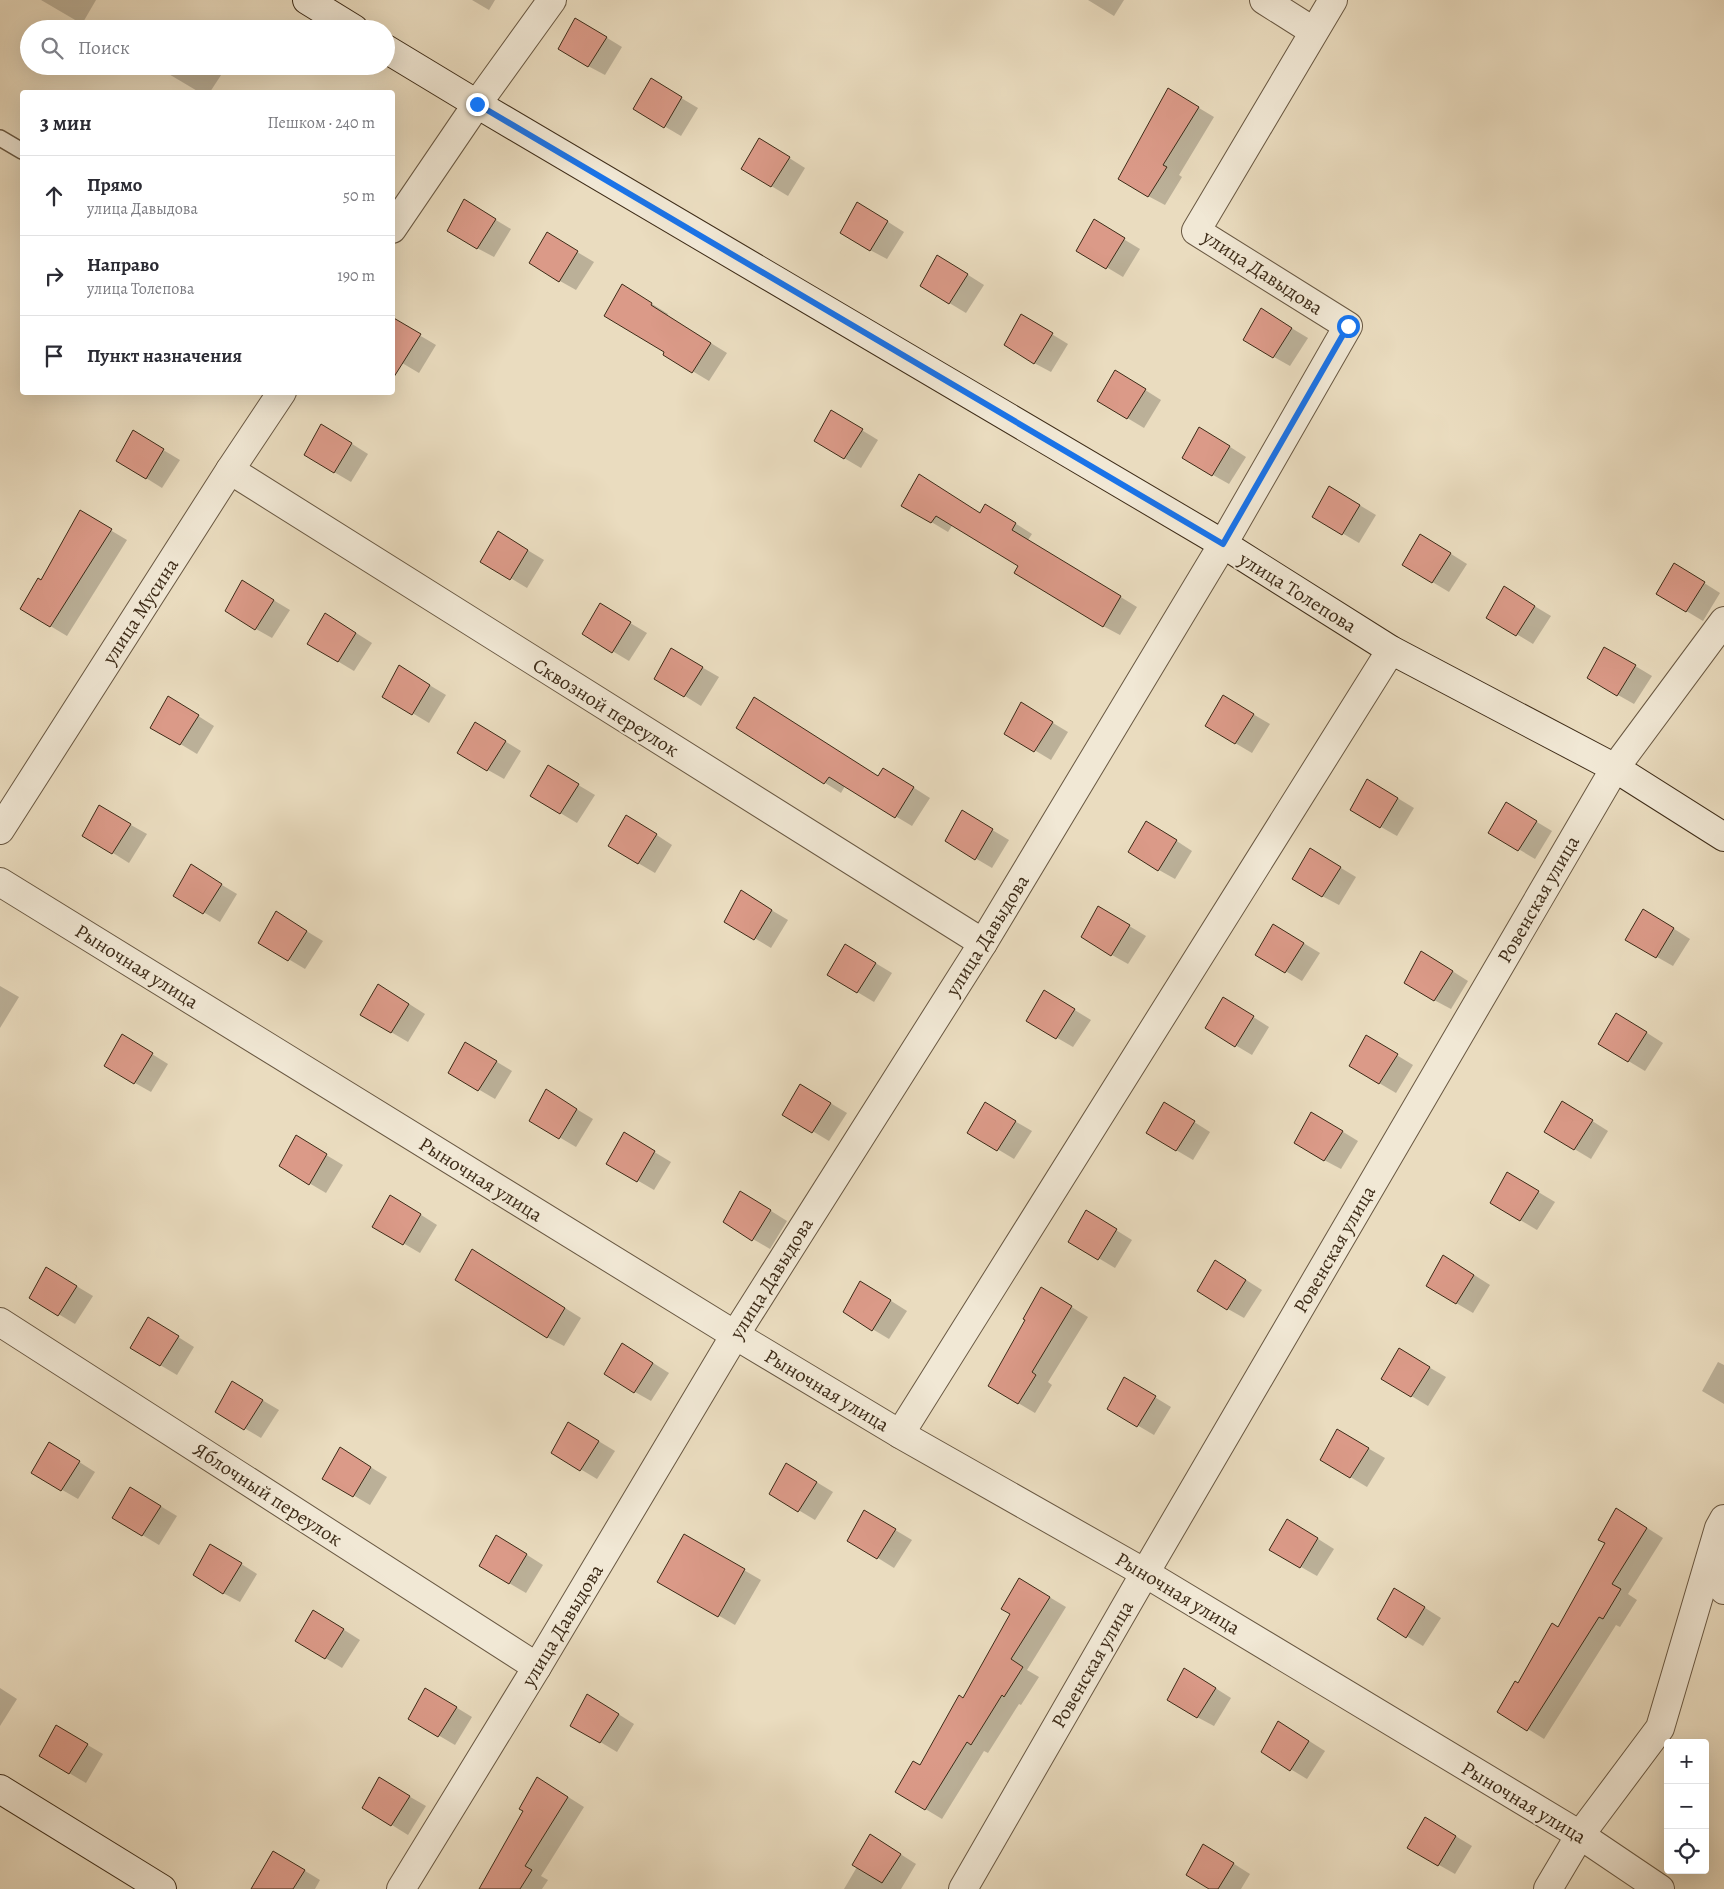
<!DOCTYPE html>
<html lang="ru">
<meta charset="utf-8">
<style>
:root{--surface:#fff;--page:#f2f2f3;--text:#2b2b33;--muted:#7c7c81;--line:#e1e1e2}
body{margin:0;font-family:Alegreya,serif;background:var(--page);color:var(--text)}
.controls{position:absolute;right:15px;bottom:15px;display:grid;overflow:hidden;border-radius:5px;box-shadow:0 5px 20px #0002}
.controls button{width:45px;height:45px;display:grid;place-items:center;padding:0;border:0;border-bottom:1px solid var(--line);background:var(--surface);color:var(--text);font:25px sans-serif}
.stop{position:absolute;width:15px;height:15px;margin:-11px;border:4px solid #1a73e8;border-radius:50%;background:#fff}
.stop.end{background:#1a73e8;border-color:#fff;box-shadow:0 1px 5px #0008}
.list{margin:0;padding:0;list-style:none}
h2{display:flex;justify-content:space-between;align-items:center;height:65px;margin:0;padding:0 20px;font-size:21px}
h2 small{font-size:16px;font-weight:400;color:var(--muted)}
.list li{display:grid;grid-template-columns:32px 1fr auto;gap:15px;align-items:center;box-sizing:border-box;height:80px;padding:0 20px;border-top:1px solid var(--line)}
.list b{display:block;font-size:19px;white-space:nowrap}
.list p{margin:0;font-size:16px;white-space:nowrap;color:var(--muted)}
.list em{font-size:16px;font-style:normal;color:var(--muted)}
.icon{flex:none;width:28px;height:28px;fill:none;stroke:currentColor;stroke-width:2;stroke-linecap:round;stroke-linejoin:round}
.map{position:relative;flex:none;width:1724px;height:1889px;overflow:hidden}
.search{position:absolute;background:var(--surface);box-shadow:0 5px 20px #0002;left:20px;top:20px;width:375px;height:55px;display:flex;align-items:center;gap:12px;box-sizing:border-box;padding:0 18px;border-radius:28px;color:var(--muted);font-size:19px}
.panel{position:absolute;background:var(--surface);box-shadow:0 5px 20px #0002;left:20px;top:90px;width:375px;height:305px;border-radius:5px}
.map>svg:first-child{display:block}
</style>
<div class="map">
<svg width="1724" height="1889" viewBox="0 0 1724 1889">
<rect width="100%" height="100%" fill="#eadcbf"/>
<filter id="stains"><feTurbulence type="fractalNoise" baseFrequency=".004" numOctaves="4"/><feColorMatrix values="0 0 0 0 .2 0 0 0 0 .09 0 0 0 0 .02 0 0 0 .5 -.17"/></filter>
<radialGradient id="worn" r=".72"><stop offset=".6" stop-color="#630" stop-opacity="0"/><stop offset="1" stop-color="#630" stop-opacity=".3"/></radialGradient>
<!-- shadow -->
<g fill="#0003">
<path d="M41 0H96L82 24Z"/>
<path d="M472 0H495L489 10Z"/>
<path d="M1088 0H1124L1114 16Z"/>
<path d="M576 19 622 47 605 75 588 66Z"/>
<path d="M164 66H220L225 69 210 92H199L162 70Z"/>
<path d="M651 80 698 108 681 136 635 109Z"/>
<path d="M1184 99 1214 117 1179 175 1182 177 1165 205 1148 196Z"/>
<path d="M775 149 805 168 788 196 743 169Z"/>
<path d="M481 211 511 229 494 257 477 248Z"/>
<path d="M874 213 904 232 887 259 870 250Z"/>
<path d="M1110 231 1140 249 1123 277 1078 250Z"/>
<path d="M547 234 594 262 576 290 560 281Z"/>
<path d="M954 266 984 285 966 313 921 286Z"/>
<path d="M638 295 668 314 667 316 727 353 709 381 664 354 666 352Z"/>
<path d="M1022 316 1068 344 1051 372 1034 363Z"/>
<path d="M392 319 436 345 419 373 392 357Z"/>
<path d="M1278 320 1308 338 1290 366 1274 357Z"/>
<path d="M1131 381 1161 400 1144 428 1099 401Z"/>
<path d="M832 412 878 440 861 468 844 458Z"/>
<path d="M133 432 180 460 162 488 146 478Z"/>
<path d="M338 435 368 454 351 482 334 472Z"/>
<path d="M1216 438 1246 457 1229 484 1183 458Z"/>
<path d="M1346 497 1376 515 1359 543 1313 516Z"/>
<path d="M903 505 1002 515 1032 534 1028 540 1137 607 1120 635 1103 626 1020 566 953 524 948 532Z"/>
<path d="M80 512 127 540 67 636 22 609 42 582Z"/>
<path d="M514 542 544 560 527 588 482 561Z"/>
<path d="M1437 545 1467 564 1449 592 1404 565Z"/>
<path d="M1690 574 1720 593 1703 621 1658 594Z"/>
<path d="M243 582 290 610 272 638 256 629Z"/>
<path d="M1521 598 1551 616 1533 644 1488 617Z"/>
<path d="M600 605 647 633 629 661 584 634Z"/>
<path d="M342 624 372 643 354 671 309 644Z"/>
<path d="M1605 648 1652 676 1634 704 1618 695Z"/>
<path d="M672 650 719 677 701 706 656 678Z"/>
<path d="M416 677 446 695 429 723 384 696Z"/>
<path d="M1239 706 1270 724 1252 753 1235 743Z"/>
<path d="M184 707 214 726 197 754 152 727Z"/>
<path d="M1038 714 1068 732 1051 760 1006 733Z"/>
<path d="M738 728 879 777 900 779 930 798 912 826 845 786 841 793Z"/>
<path d="M492 733 521 751 504 779 488 770Z"/>
<path d="M548 767 595 795 577 823 532 796Z"/>
<path d="M1384 790 1414 808 1397 836 1351 810Z"/>
<path d="M962 812 1009 840 992 868 975 858Z"/>
<path d="M1522 813 1552 831 1535 859 1490 832Z"/>
<path d="M115 816 147 834 129 863 113 853Z"/>
<path d="M643 826 672 845 655 873 638 863Z"/>
<path d="M1163 832 1192 851 1175 879 1159 870Z"/>
<path d="M1326 859 1356 877 1339 905 1322 896Z"/>
<path d="M207 876 237 894 220 922 175 895Z"/>
<path d="M758 902 788 920 771 948 726 921Z"/>
<path d="M1099 908 1146 936 1128 964 1112 955Z"/>
<path d="M1660 920 1690 939 1673 966 1627 940Z"/>
<path d="M293 923 323 941 305 969 260 942Z"/>
<path d="M1290 935 1320 953 1302 981 1257 954Z"/>
<path d="M862 955 892 973 874 1002 829 975Z"/>
<path d="M1438 962 1468 981 1451 1009 1434 1000Z"/>
<path d="M0 986 19 997 0 1028Z"/>
<path d="M395 995 425 1014 408 1042 362 1015Z"/>
<path d="M1060 1001 1091 1020 1073 1047 1028 1021Z"/>
<path d="M1239 1008 1269 1027 1252 1055 1235 1045Z"/>
<path d="M1633 1024 1663 1043 1645 1071 1600 1044Z"/>
<path d="M1367 1037 1413 1065 1396 1093 1379 1083Z"/>
<path d="M139 1046 168 1064 151 1092 135 1083Z"/>
<path d="M482 1053 512 1071 495 1099 449 1072Z"/>
<path d="M817 1095 847 1113 829 1141 784 1114Z"/>
<path d="M563 1101 593 1119 576 1147 530 1120Z"/>
<path d="M985 1104 1032 1131 1014 1159 969 1132Z"/>
<path d="M1578 1112 1608 1131 1591 1159 1546 1132Z"/>
<path d="M1180 1113 1210 1132 1193 1160 1176 1150Z"/>
<path d="M1312 1113 1358 1141 1341 1169 1324 1160Z"/>
<path d="M296 1137 343 1165 326 1193 309 1183Z"/>
<path d="M641 1144 671 1162 654 1190 608 1163Z"/>
<path d="M1508 1174 1555 1202 1537 1230 1492 1203Z"/>
<path d="M757 1202 787 1221 770 1249 724 1222Z"/>
<path d="M407 1206 437 1225 420 1253 374 1226Z"/>
<path d="M1103 1222 1132 1240 1115 1268 1070 1241Z"/>
<path d="M489 1260 581 1318 564 1346 547 1337Z"/>
<path d="M1460 1266 1490 1285 1473 1313 1456 1303Z"/>
<path d="M1232 1271 1262 1290 1244 1318 1228 1309Z"/>
<path d="M63 1278 93 1296 75 1324 30 1297Z"/>
<path d="M1042 1289 1088 1317 1048 1382 1052 1385 1035 1413 989 1386 1027 1319Z"/>
<path d="M877 1292 907 1311 889 1339 844 1312Z"/>
<path d="M164 1328 194 1347 177 1375 160 1365Z"/>
<path d="M1399 1350 1446 1377 1428 1406 1383 1379Z"/>
<path d="M639 1354 669 1373 651 1401 635 1392Z"/>
<path d="M1718 1362 1724 1365V1404L1702 1391Z"/>
<path d="M1125 1379 1171 1407 1154 1435 1108 1408Z"/>
<path d="M233 1383 279 1410 261 1438 217 1412Z"/>
<path d="M1338 1431 1385 1458 1367 1487 1322 1460Z"/>
<path d="M585 1433 615 1451 597 1479 552 1452Z"/>
<path d="M65 1453 95 1472 78 1499 33 1473Z"/>
<path d="M357 1459 387 1477 370 1505 324 1478Z"/>
<path d="M803 1474 833 1492 815 1520 770 1493Z"/>
<path d="M147 1498 177 1516 159 1545 114 1518Z"/>
<path d="M865 1512 912 1540 894 1568 878 1558Z"/>
<path d="M1633 1519 1663 1538 1628 1594 1637 1600 1620 1627 1616 1625 1544 1739 1528 1729 1519 1685 1559 1629 1607 1543Z"/>
<path d="M1304 1530 1334 1549 1317 1576 1271 1550Z"/>
<path d="M685 1536 761 1580 735 1625 659 1581Z"/>
<path d="M513 1546 543 1565 526 1593 480 1566Z"/>
<path d="M227 1555 257 1574 240 1602 223 1593Z"/>
<path d="M1036 1589 1066 1607 1027 1670 1039 1677 1021 1705 1019 1704 988 1753 984 1751 942 1819 897 1792 920 1766 964 1699 1012 1614Z"/>
<path d="M1411 1599 1441 1618 1423 1646 1378 1619Z"/>
<path d="M330 1621 360 1640 342 1668 297 1641Z"/>
<path d="M1201 1679 1231 1698 1214 1726 1197 1717Z"/>
<path d="M0 1688 17 1699 0 1726Z"/>
<path d="M426 1689 472 1717 455 1745 409 1718Z"/>
<path d="M604 1705 634 1724 617 1752 572 1725Z"/>
<path d="M57 1727 103 1754 86 1783 69 1773Z"/>
<path d="M1295 1732 1325 1751 1307 1779 1262 1752Z"/>
<path d="M379 1779 426 1806 408 1835 363 1807Z"/>
<path d="M554 1788 584 1807 541 1876 548 1880 542 1889H497Z"/>
<path d="M1442 1828 1472 1846 1455 1874 1409 1848Z"/>
<path d="M886 1845 916 1864 901 1889H844L857 1867Z"/>
<path d="M274 1852 320 1880 315 1889H270Z"/>
<path d="M1220 1855 1250 1874 1241 1889H1211Z"/>
</g>
<!-- building -->
<g fill="#db9a88" stroke="#3e2c18">
<path d="M575 18 607 37 588 67 558 49Z"/>
<path d="M651 78 682 97 664 128 633 109Z"/>
<path d="M1168 88 1199 107 1163 165 1167 167 1148 197 1118 179Z"/>
<path d="M759 138 790 157 771 187 741 169Z"/>
<path d="M464 199 496 219 477 249 447 231Z"/>
<path d="M857 202 888 221 870 251 840 233Z"/>
<path d="M1094 219 1125 238 1106 269 1076 251Z"/>
<path d="M547 232 578 251 559 282 529 263Z"/>
<path d="M937 255 968 274 949 304 920 286Z"/>
<path d="M622 284 652 303 651 305 711 343 692 373 663 355 664 352 604 316Z"/>
<path d="M1261 308 1292 328 1273 358 1243 340Z"/>
<path d="M1021 314 1053 333 1034 364 1004 345Z"/>
<path d="M392 317 421 334 392 380Z"/>
<path d="M1115 370 1146 389 1127 419 1097 401Z"/>
<path d="M831 410 863 429 844 459 814 441Z"/>
<path d="M321 424 352 443 334 473 304 455Z"/>
<path d="M1199 427 1230 446 1212 476 1182 458Z"/>
<path d="M133 430 164 449 146 479 116 461Z"/>
<path d="M919 474 980 513 985 504 1016 523 1012 530 1121 596 1103 627 1014 573 1018 566 936 516 931 523 901 506Z"/>
<path d="M1329 486 1360 505 1342 535 1312 517Z"/>
<path d="M80 510 112 529 50 627 20 609 38 578 41 580Z"/>
<path d="M498 531 528 550 510 580 480 562Z"/>
<path d="M1420 534 1451 553 1432 583 1402 565Z"/>
<path d="M1674 563 1705 582 1686 612 1656 594Z"/>
<path d="M242 580 274 600 255 630 225 611Z"/>
<path d="M1504 586 1535 606 1516 636 1486 618Z"/>
<path d="M600 603 631 622 612 653 582 634Z"/>
<path d="M325 613 356 633 338 662 307 644Z"/>
<path d="M1604 647 1636 665 1617 696 1587 678Z"/>
<path d="M671 648 703 667 684 697 654 679Z"/>
<path d="M399 665 430 685 412 715 382 697Z"/>
<path d="M1223 695 1254 714 1235 744 1205 726Z"/>
<path d="M168 696 199 715 180 745 150 728Z"/>
<path d="M754 697 878 776 883 768 914 787 895 818 829 777 824 784 736 728Z"/>
<path d="M1021 702 1053 722 1034 752 1004 734Z"/>
<path d="M475 722 506 741 487 771 457 753Z"/>
<path d="M548 765 579 784 560 814 530 796Z"/>
<path d="M1367 779 1398 798 1380 828 1350 810Z"/>
<path d="M1506 802 1537 821 1518 851 1488 833Z"/>
<path d="M99 805 131 824 112 854 82 836Z"/>
<path d="M962 810 993 829 975 860 945 841Z"/>
<path d="M626 815 657 834 638 864 608 846Z"/>
<path d="M1146 821 1177 840 1158 871 1128 852Z"/>
<path d="M1310 848 1341 867 1322 897 1292 879Z"/>
<path d="M191 864 222 884 203 914 173 896Z"/>
<path d="M741 890 772 910 754 940 724 922Z"/>
<path d="M1098 906 1130 925 1111 956 1081 937Z"/>
<path d="M1643 909 1674 928 1656 958 1625 940Z"/>
<path d="M276 911 307 931 288 961 258 943Z"/>
<path d="M1273 924 1304 943 1285 973 1255 955Z"/>
<path d="M845 944 876 963 857 993 827 975Z"/>
<path d="M1421 951 1453 971 1434 1001 1404 983Z"/>
<path d="M378 984 409 1004 391 1033 360 1015Z"/>
<path d="M1044 990 1075 1009 1056 1039 1026 1021Z"/>
<path d="M1223 997 1254 1016 1235 1047 1205 1028Z"/>
<path d="M1616 1013 1647 1032 1628 1062 1598 1044Z"/>
<path d="M122 1034 153 1053 134 1084 104 1066Z"/>
<path d="M1366 1035 1398 1054 1379 1084 1349 1066Z"/>
<path d="M465 1042 497 1061 478 1091 448 1073Z"/>
<path d="M800 1084 831 1103 812 1133 782 1115Z"/>
<path d="M546 1089 577 1109 559 1139 529 1121Z"/>
<path d="M1562 1101 1593 1120 1574 1150 1544 1132Z"/>
<path d="M985 1102 1016 1121 997 1151 967 1133Z"/>
<path d="M1164 1102 1195 1121 1176 1151 1146 1133Z"/>
<path d="M1311 1112 1343 1131 1324 1161 1294 1143Z"/>
<path d="M624 1132 655 1151 637 1182 606 1164Z"/>
<path d="M296 1135 327 1154 309 1185 279 1166Z"/>
<path d="M1507 1172 1539 1191 1520 1221 1490 1203Z"/>
<path d="M740 1191 771 1210 752 1241 723 1222Z"/>
<path d="M390 1195 421 1214 403 1245 372 1227Z"/>
<path d="M1086 1210 1117 1229 1098 1260 1068 1242Z"/>
<path d="M472 1249 565 1308 547 1338 455 1280Z"/>
<path d="M1443 1255 1474 1275 1456 1304 1426 1286Z"/>
<path d="M1215 1260 1246 1280 1227 1310 1197 1291Z"/>
<path d="M46 1267 77 1286 58 1316 29 1298Z"/>
<path d="M860 1281 891 1300 872 1331 843 1312Z"/>
<path d="M1041 1287 1072 1306 1032 1372 1036 1375 1018 1404 988 1386 1025 1320 1023 1319Z"/>
<path d="M148 1317 179 1336 160 1366 130 1348Z"/>
<path d="M622 1343 653 1363 634 1393 604 1374Z"/>
<path d="M1399 1348 1430 1367 1411 1397 1381 1379Z"/>
<path d="M1124 1377 1156 1396 1137 1427 1107 1409Z"/>
<path d="M232 1381 263 1400 244 1430 215 1412Z"/>
<path d="M568 1422 599 1441 580 1471 551 1453Z"/>
<path d="M1337 1429 1369 1448 1350 1478 1320 1460Z"/>
<path d="M49 1442 80 1461 61 1491 31 1473Z"/>
<path d="M340 1447 371 1467 353 1497 322 1479Z"/>
<path d="M786 1463 817 1482 798 1512 769 1494Z"/>
<path d="M130 1487 161 1506 142 1536 112 1518Z"/>
<path d="M1616 1508 1647 1528 1612 1584 1621 1589 1603 1619 1599 1617 1527 1731 1497 1712 1515 1681 1518 1683 1552 1623 1558 1627 1605 1543 1598 1540Z"/>
<path d="M864 1510 896 1529 877 1559 847 1541Z"/>
<path d="M1287 1519 1318 1538 1300 1568 1269 1550Z"/>
<path d="M684 1534 745 1569 718 1617 657 1582Z"/>
<path d="M496 1535 527 1554 509 1584 479 1566Z"/>
<path d="M210 1544 242 1563 223 1594 193 1575Z"/>
<path d="M1019 1578 1050 1597 1011 1659 1023 1667 1004 1697 1002 1695 971 1745 967 1742 925 1810 895 1792 913 1761 920 1765 959 1695 963 1698 1010 1614 1001 1609Z"/>
<path d="M1394 1588 1425 1607 1406 1638 1377 1619Z"/>
<path d="M313 1610 344 1629 325 1659 295 1641Z"/>
<path d="M1184 1668 1216 1688 1197 1718 1167 1700Z"/>
<path d="M425 1688 457 1707 438 1737 408 1719Z"/>
<path d="M587 1694 619 1714 600 1743 570 1726Z"/>
<path d="M1278 1721 1309 1741 1290 1771 1261 1752Z"/>
<path d="M56 1725 88 1744 69 1774 39 1756Z"/>
<path d="M379 1777 410 1796 391 1826 362 1808Z"/>
<path d="M537 1777 568 1797 525 1866 532 1870 520 1889H479L523 1811 519 1809Z"/>
<path d="M1425 1817 1456 1836 1438 1866 1407 1848Z"/>
<path d="M870 1834 901 1854 882 1883 852 1865Z"/>
<path d="M1203 1844 1234 1863 1218 1889H1209L1186 1875Z"/>
<path d="M273 1851 305 1870 293 1889H251Z"/>
</g>
<g fill="none" stroke-linecap="round" stroke-linejoin="round">
<!-- lane casing -->
<g stroke="#695842" stroke-width="18">
<path id="lane" d="M0 138 22 151"/>
</g>
<!-- street casing -->
<g stroke="#695842" stroke-width="30">
<g id="street">
<path d="M1264 0 1313 31"/>
<path d="M392 229 477 104 552 0"/>
<path d="M230 470 983 943"/>
<path d="M0 830 230 470 282 392"/>
<path d="M0 882 735 1335 900 1434 1145 1573 1580 1835 1660 1889"/>
<path d="M0 1322 537 1667"/>
<path d="M900 1434 1391 650"/>
<path d="M1720 1544 1724 1590"/>
<path d="M401 1889 537 1667 735 1335 983 943 1223 544 1348 326 1196 231 1333 0"/>
<path d="M963 1889 1145 1573 1615 768 1724 621"/>
<path d="M1548 1889 1580 1835 1660 1728 1719 1528 1724 1519"/>
</g>
</g>
<!-- secondary casing -->
<g stroke="#3e2c18" stroke-width="30">
<g id="secondary">
<path d="M307 0 354 29"/>
<path d="M386 49 477 104 1223 544 1391 650 1615 768 1724 837"/>
<path d="M0 1789 162 1889"/>
</g>
</g>
<!-- lane -->
<use href="#lane" stroke="#f1e8d5" stroke-width="15"/>
<!-- street -->
<use href="#street" stroke="#f1e8d5" stroke-width="28"/>
<!-- secondary -->
<use href="#secondary" stroke="#f1e8d5" stroke-width="28"/>
</g>
<g fill="none" stroke-linecap="round" stroke-linejoin="round">
<!-- route -->
<path stroke="#1a73e8" stroke-width="6" d="M477 104 1223 544 1348 326"/>
</g>
<g text-anchor="middle" stroke-width="4" stroke-linejoin="round" paint-order="stroke">
<!-- street labels -->
<g font-size="20" fill="#3e2c18" stroke="#f1e8d5">
<text transform="translate(1263 272) rotate(33)" y="7">улица Давыдова</text>
<text transform="translate(1298 592) rotate(32)" y="7">улица Толепова</text>
<text transform="translate(140 611) rotate(-57)" y="7">улица Мусина</text>
<text transform="translate(606 707) rotate(32)" y="7">Сквозной переулок</text>
<text transform="translate(1538 899) rotate(-60)" y="7">Ровенская улица</text>
<text transform="translate(987 935) rotate(-58)" y="7">улица Давыдова</text>
<text transform="translate(137 966) rotate(32)" y="7">Рыночная улица</text>
<text transform="translate(481 1179) rotate(32)" y="7">Рыночная улица</text>
<text transform="translate(1334 1249) rotate(-60)" y="7">Ровенская улица</text>
<text transform="translate(771 1278) rotate(-58)" y="7">улица Давыдова</text>
<text transform="translate(827 1390) rotate(31)" y="7">Рыночная улица</text>
<text transform="translate(268 1494) rotate(33)" y="7">Яблочный переулок</text>
<text transform="translate(1178 1593) rotate(31)" y="7">Рыночная улица</text>
<text transform="translate(562 1625) rotate(-59)" y="7">улица Давыдова</text>
<text transform="translate(1092 1664) rotate(-60)" y="7">Ровенская улица</text>
<text transform="translate(1524 1802) rotate(31)" y="7">Рыночная улица</text>
</g>
</g>
<rect width="100%" height="100%" filter="url(#stains)"/>
<rect width="100%" height="100%" fill="url(#worn)"/>
</svg>
<div class="controls">
<button>+</button>
<button>−</button>
<button><svg class="icon" aria-label="locate" viewBox="0 0 24 24"><circle cx="12" cy="12" r="6"/><path d="M12 2v4M12 18v4M2 12h4M18 12h4"/></svg></button>
</div>
<div class="stop" style="left:1348px;top:326px"></div>
<div class="stop end" style="left:477px;top:104px"></div>
<div class="search"><svg class="icon" aria-label="search" viewBox="0 0 24 24"><circle cx="10" cy="10" r="6"/><path d="M15 15l6 6"/></svg>Поиск</div>
<section class="panel">
<h2>3 мин<small>Пешком · 240 m</small></h2>
<ul class="list">
<li><svg class="icon" aria-label="ahead" viewBox="0 0 24 24"><path d="M12 20V5M6 11l6-6 6 6"/></svg><div><b>Прямо</b><p>улица Давыдова</p></div><em>50 m</em></li>
<li><svg class="icon" aria-label="right" viewBox="0 0 24 24"><path d="M7 20v-9h11M14 6l5 5-5 5"/></svg><div><b>Направо</b><p>улица Толепова</p></div><em>190 m</em></li>
<li><svg class="icon" aria-label="arrive" viewBox="0 0 24 24"><path d="M6 21V4h12l-3 4 3 4H6"/></svg><div><b>Пункт назначения</b></div></li>
</ul>
</section>
</div>
